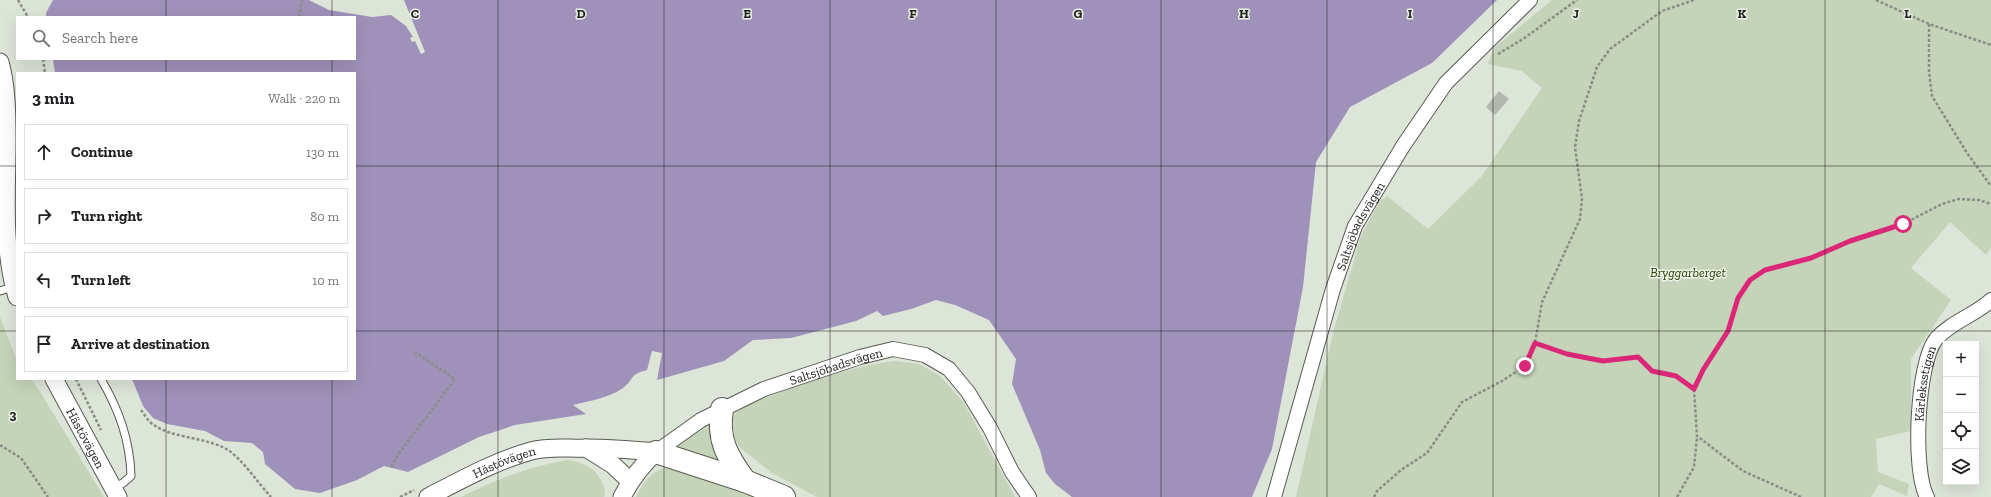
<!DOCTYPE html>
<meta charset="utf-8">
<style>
:root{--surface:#fff;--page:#f2f2f2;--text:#202124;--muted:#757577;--line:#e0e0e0}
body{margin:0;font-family:"Zilla Slab",serif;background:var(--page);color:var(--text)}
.controls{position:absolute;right:12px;bottom:12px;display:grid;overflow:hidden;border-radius:0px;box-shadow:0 4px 16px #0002}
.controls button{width:36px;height:36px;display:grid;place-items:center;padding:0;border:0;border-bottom:1px solid var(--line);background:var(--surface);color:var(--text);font:20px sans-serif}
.stop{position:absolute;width:12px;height:12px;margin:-9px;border:3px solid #db2777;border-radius:50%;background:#fff}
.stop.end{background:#db2777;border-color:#fff;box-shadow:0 1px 4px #0008}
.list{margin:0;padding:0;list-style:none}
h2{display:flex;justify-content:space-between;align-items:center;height:52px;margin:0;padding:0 16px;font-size:17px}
h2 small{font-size:13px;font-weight:400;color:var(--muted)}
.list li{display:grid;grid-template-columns:26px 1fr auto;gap:12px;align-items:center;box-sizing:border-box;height:56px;margin:0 8px 8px;padding:0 8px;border:1px solid var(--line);border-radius:0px}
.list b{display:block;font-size:15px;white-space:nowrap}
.list em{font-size:13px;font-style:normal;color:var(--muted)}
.icon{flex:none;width:22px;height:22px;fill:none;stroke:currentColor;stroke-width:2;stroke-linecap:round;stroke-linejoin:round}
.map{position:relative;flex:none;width:1991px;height:497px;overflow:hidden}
.search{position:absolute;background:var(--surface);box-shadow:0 4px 16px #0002;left:16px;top:16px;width:340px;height:44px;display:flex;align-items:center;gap:10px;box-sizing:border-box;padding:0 14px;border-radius:0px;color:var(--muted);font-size:15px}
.panel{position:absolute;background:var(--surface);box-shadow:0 4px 16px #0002;left:16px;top:72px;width:340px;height:308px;border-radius:0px}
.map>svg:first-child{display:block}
</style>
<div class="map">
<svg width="1991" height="497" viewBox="0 0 1991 497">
<rect width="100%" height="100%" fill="#dde4d8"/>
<!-- green -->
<g fill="#c5d4b8">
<path d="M1552 0H1991V247L1986 255 1950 222 1911 268 1951 300 1911 359V431L1876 439 1878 472 1909 484 1907 496 1879 484 1871 497H1296L1333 333 1361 236 1379 202 1387 196 1428 229 1481 177 1542 88 1522 71 1488 64 1494 48Z"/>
<path d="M0 317 17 361V379H31L39 390 104 497H0Z"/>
<path d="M894 361 919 364 940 376 964 403 1015 497H817L772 473 739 447 729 428 731 417C743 406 756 402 771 396 811 379 852 367 894 361Z"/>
<path d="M713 423 724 465 680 450 678 447 680 443Z"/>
<path d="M568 460C584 463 597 468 603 485 604 489 606 492 604 497H461C496 480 530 466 568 460Z"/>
<path d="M668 467 756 497H636C645 481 650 471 668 467Z"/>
</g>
<!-- water -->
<path fill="#9f92ba" d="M53 0H309L329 10 372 17 391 15 406 26 413 37 410 38 412 42 415 41 421 54 425 52 404 0H1497L1432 63 1350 107 1316 162 1303 287 1272 449 1252 497H1072L1055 484 1046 473 1040 450 1012 384 1016 359 989 320 955 305 936 300 911 309 883 316 877 311 856 321 791 338 753 340 724 361 657 380 662 353 652 351 647 370C628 375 635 379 623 388 609 398 589 401 573 405L586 414 515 425 479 437 408 472 384 466 357 480 320 493 295 489 265 464 263 452 252 443 224 441 205 431 167 424 153 418 143 406 132 379H355V73H55L53 59H355V17H46V13Z"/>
<!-- building -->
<path fill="#b2b8ae" d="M1499 91 1509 99 1495 115 1486 107Z"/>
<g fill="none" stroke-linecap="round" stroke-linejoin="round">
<!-- service casing -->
<g stroke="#575c53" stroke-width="9">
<g id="service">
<path d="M0 291 14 287"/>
<path d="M101 379C119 410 130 440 131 476L123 483 113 488"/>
</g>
</g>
<!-- minor casing -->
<g stroke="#575c53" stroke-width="16">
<g id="minor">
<path id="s1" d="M656 452 701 420 764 389 860 357 893 349 925 355 949 369 968 392 990 428 1012 472 1029 497"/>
<path id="s2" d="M1274 497 1333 289 1355 226 1403 146 1446 83 1530 0"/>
<path id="s3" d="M1927 497C1912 470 1917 363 1936 339 1951 322 1975 315 1991 300"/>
</g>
</g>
<!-- tertiary casing -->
<g stroke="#575c53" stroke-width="19">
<g id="tertiary">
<path d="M0 62C7 88 7 115 7 141 7 193 2 247 17 297"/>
<path id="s4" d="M54 379 118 497"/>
<path d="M586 448 613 465 630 481"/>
<path id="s5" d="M428 497C461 480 495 461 531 451 550 446 568 449 586 448 610 448 633 450 656 452"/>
<path d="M622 497C631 479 642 465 656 452"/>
</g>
</g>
<!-- motorway casing -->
<g stroke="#575c53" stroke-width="24">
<g id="motorway">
<path d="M722 409C717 440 727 456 745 481"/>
<path d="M656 452 745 481 784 497"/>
</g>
</g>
<!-- path -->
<g stroke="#898e85" stroke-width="2.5" stroke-dasharray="3 2" stroke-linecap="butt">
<path d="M18 0 28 17"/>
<path d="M1876 0 1929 24 1991 45"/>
<path d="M299 17 302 0"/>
<path d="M1929 24V72L1932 96 1967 153 1991 186"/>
<path d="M1498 54 1523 39 1577 0"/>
<path d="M43 59 45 73"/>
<path d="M1535 343 1567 354 1603 361 1637 357 1653 371 1676 376 1694 389"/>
<path d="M76 379 101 430"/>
<path d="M141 410C144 414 147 419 150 422 169 439 205 436 228 450 243 460 258 483 271 497"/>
<path d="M0 445 21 458 48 497"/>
<path d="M391 467 400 452 455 379 415 352"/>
<path d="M400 497 414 490"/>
<path d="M1374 497 1377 491 1401 470 1427 453 1462 402 1502 381 1525 366 1535 343 1542 302 1580 219 1582 199 1575 147 1579 121 1597 67 1610 49 1662 11 1694 0"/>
<path d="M1677 497 1694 467 1697 437"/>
<path d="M1801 497 1743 471 1697 436 1694 389 1703 370 1728 331 1738 298 1751 280 1765 270 1811 258 1850 241 1903 224 1942 204 1959 199 1979 200 1991 204"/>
</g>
<!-- service -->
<use href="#service" stroke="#fff" stroke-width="7"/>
<!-- minor -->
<use href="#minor" stroke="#fff" stroke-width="14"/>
<!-- tertiary -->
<use href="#tertiary" stroke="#fff" stroke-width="17"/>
<!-- motorway -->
<use href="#motorway" stroke="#fff" stroke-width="22"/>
</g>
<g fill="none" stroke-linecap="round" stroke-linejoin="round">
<!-- route -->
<path stroke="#db2777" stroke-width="5" d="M1525 366 1535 343 1567 354 1603 361 1638 357 1652 371 1676 376 1694 389 1703 370 1728 331 1738 298 1750 280 1765 270 1811 258 1850 241 1903 224"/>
</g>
<!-- grid -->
<path fill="none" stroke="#222420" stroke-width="1" stroke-opacity="0.55" d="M166 0V17M332 0V17M498 0V497M664 0V497M830 0V497M996 0V497M1161 0V497M1327 0V497M1493 0V497M1659 0V497M1825 0V497M166 59V73M332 59V73M0 166H17M355 166H1991M0 331H17M355 331H1991M166 379V497M332 379V497"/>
<g text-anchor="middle" stroke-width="3" stroke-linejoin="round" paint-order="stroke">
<!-- street labels -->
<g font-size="13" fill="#222420" stroke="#ebf1e6">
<text dy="5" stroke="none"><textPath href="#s2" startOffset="285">Saltsjöbadsvägen</textPath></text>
<text dy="5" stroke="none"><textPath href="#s1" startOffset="201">Saltsjöbadsvägen</textPath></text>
<text dy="5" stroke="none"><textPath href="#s3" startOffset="115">Kärleksstigen</textPath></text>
<text dy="5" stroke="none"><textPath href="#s4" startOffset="67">Hästövägen</textPath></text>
<text dy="5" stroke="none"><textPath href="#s5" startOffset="84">Hästövägen</textPath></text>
</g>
<!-- park labels -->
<g font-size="13" font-style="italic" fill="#2a4305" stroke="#ebf1e6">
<text x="1688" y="277">Bryggarberget</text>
</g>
</g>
<g font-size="13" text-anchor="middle" font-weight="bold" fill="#222420" stroke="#ebf1e6" stroke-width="3" stroke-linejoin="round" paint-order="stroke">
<text x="415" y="18">C</text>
<text x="581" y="18">D</text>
<text x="747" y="18">E</text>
<text x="913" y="18">F</text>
<text x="1078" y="18">G</text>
<text x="1244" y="18">H</text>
<text x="1410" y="18">I</text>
<text x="1576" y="18">J</text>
<text x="1742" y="18">K</text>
<text x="1908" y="18">L</text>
<text x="13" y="419">3</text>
</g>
</svg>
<div class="controls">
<button>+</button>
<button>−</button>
<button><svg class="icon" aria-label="locate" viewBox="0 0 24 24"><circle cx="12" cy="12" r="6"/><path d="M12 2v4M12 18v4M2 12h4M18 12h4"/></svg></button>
<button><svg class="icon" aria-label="layers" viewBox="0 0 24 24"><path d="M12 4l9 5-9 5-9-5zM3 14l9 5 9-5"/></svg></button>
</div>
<div class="stop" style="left:1903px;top:224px"></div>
<div class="stop end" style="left:1525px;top:366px"></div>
<div class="search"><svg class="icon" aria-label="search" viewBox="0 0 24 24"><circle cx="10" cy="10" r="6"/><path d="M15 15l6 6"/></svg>Search here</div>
<section class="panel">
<h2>3 min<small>Walk · 220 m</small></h2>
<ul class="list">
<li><svg class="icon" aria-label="ahead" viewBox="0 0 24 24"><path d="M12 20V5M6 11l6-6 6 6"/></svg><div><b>Continue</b></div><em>130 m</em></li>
<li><svg class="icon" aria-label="right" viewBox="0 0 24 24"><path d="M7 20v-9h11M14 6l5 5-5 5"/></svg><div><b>Turn right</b></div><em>80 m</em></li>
<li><svg class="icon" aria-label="left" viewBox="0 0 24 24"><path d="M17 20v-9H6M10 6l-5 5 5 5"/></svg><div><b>Turn left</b></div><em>10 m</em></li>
<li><svg class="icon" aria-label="arrive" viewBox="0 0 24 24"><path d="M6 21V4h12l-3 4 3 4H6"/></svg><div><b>Arrive at destination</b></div></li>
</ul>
</section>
</div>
